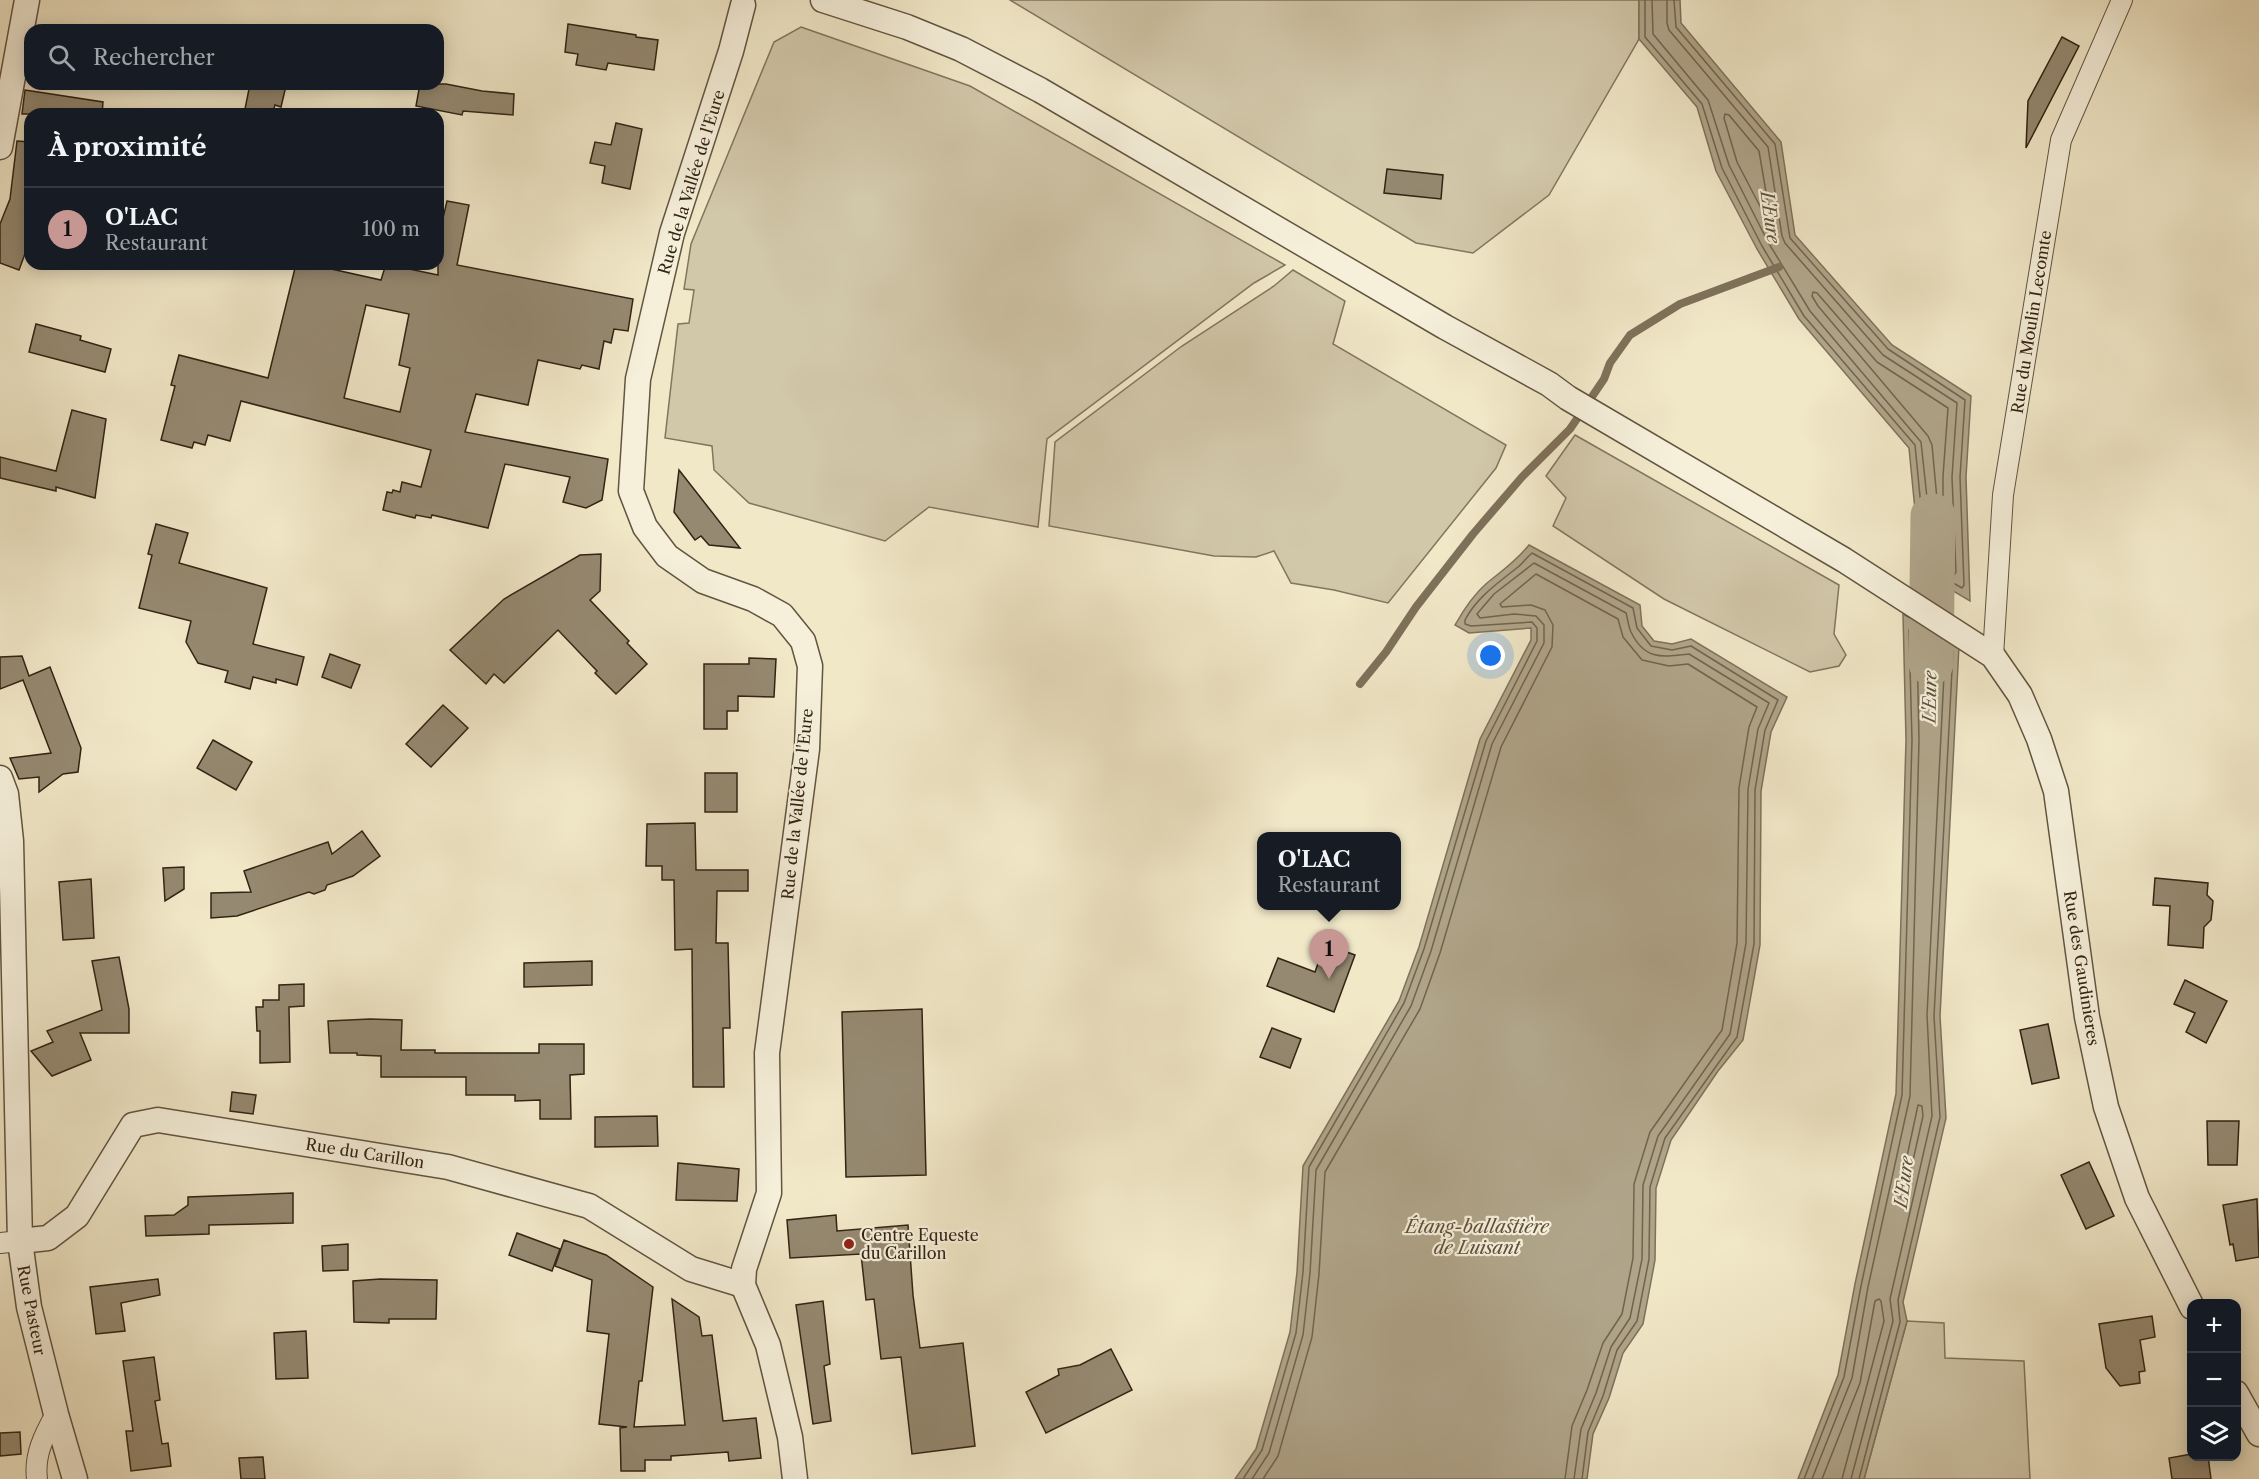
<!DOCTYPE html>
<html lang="fr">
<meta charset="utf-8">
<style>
:root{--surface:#171b24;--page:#20242c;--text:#f1f3f6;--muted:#9ea1a6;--line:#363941;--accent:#c59692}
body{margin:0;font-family:"Libre Caslon Text",serif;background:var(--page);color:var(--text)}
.controls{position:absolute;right:18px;bottom:18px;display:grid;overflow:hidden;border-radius:12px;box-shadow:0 3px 15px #0003}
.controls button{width:54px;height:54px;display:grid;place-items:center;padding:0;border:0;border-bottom:2px solid var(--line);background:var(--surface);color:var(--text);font:30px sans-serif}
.you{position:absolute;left:1491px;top:656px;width:21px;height:21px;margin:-15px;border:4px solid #fff;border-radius:50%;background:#1a73e8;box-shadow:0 0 0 9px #1a73e833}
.badge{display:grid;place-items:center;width:39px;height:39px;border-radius:50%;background:var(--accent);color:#111;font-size:20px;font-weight:700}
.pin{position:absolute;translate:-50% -50px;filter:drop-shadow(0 2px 3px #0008)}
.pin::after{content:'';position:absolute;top:32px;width:21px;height:18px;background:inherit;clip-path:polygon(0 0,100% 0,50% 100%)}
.popup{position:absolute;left:1257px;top:832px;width:144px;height:78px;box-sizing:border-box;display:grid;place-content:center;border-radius:12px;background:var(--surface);filter:drop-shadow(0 2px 4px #0005);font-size:20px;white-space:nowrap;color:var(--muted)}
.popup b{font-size:22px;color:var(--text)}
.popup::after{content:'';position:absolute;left:50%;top:100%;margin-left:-12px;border:12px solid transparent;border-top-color:var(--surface)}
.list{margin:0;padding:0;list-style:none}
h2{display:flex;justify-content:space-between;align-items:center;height:78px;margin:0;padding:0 24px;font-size:26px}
h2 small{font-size:20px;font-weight:400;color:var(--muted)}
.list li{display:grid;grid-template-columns:39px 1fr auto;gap:18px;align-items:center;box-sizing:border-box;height:84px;padding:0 24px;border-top:2px solid var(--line)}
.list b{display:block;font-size:22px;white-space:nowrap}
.list p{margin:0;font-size:20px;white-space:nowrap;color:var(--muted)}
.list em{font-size:20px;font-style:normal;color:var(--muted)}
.icon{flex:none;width:33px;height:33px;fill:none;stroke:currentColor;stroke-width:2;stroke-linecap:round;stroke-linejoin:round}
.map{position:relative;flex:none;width:2259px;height:1479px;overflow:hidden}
.search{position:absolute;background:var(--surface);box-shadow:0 3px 15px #0003;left:24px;top:24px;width:420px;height:66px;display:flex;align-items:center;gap:15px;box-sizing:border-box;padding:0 21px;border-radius:18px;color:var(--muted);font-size:22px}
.panel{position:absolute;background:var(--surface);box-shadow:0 3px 15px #0003;left:24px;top:108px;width:420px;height:162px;border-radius:18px}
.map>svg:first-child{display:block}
</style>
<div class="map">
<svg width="2259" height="1479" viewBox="0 0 2259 1479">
<rect width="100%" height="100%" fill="#f1e8c8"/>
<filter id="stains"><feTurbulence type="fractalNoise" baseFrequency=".00333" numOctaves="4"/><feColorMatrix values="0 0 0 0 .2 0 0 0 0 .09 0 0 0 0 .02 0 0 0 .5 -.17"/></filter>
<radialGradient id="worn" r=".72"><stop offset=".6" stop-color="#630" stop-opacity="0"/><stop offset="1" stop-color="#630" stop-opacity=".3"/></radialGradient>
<!-- green -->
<g fill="#d1c7a9" stroke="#82755e" stroke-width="1.5">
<path d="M1010 0H1639V39L1549 195 1473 253 1416 243Z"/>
<path d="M801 27 970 86 1285 265 1254 283 1047 439 1038 527 929 507 885 541 749 503 714 470 712 446 665 438 678 324 689 323 694 290 684 289 691 244 774 42Z"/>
<path d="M1293 270 1345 301 1333 344 1506 445 1496 468 1388 603 1334 590 1291 583 1274 551 1256 557 1214 556 1049 526 1055 442 1182 346 1274 286Z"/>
<path d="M1575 435 1839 585 1834 634 1846 655 1839 666 1810 672 1664 599 1553 526 1566 498 1546 476Z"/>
<path d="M1907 1321 1944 1323 1945 1358 2024 1361 2030 1479H1864Z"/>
</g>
<!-- water -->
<g fill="#b0a58a" stroke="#7e715a" stroke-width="1.5">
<path d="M1639 0H1680L1681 23 1781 142 1795 235 1892 345 1971 396 1966 477 1970 601 1921 572 1909 448 1799 319 1757 249 1716 171 1697 107 1639 39Z"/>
<path d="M1529 545 1640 605 1642 626 1654 641 1672 644 1691 639 1787 697 1771 732 1761 791 1760 945 1743 1040 1718 1071 1671 1140 1656 1188 1655 1260 1643 1324 1623 1353 1609 1398 1593 1434 1587 1479H1235L1256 1449 1290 1332 1297 1272 1303 1166 1399 1001 1419 947 1480 739 1531 640V628L1469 633 1455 625C1464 609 1473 595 1487 583 1503 570 1516 561 1529 545Z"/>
<path d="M1903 614 1959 646 1940 1016 1946 1118 1903 1302 1907 1321 1864 1479H1798L1838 1375 1855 1284 1896 1094 1906 740Z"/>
</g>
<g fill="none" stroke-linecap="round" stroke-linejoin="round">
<!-- shore -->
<g stroke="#71644e" stroke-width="1.5">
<path d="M1645 0V37L1702 104 1722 168 1762 246 1804 316 1915 445 1927 568 1962 588 1964 585 1960 477 1965 400 1888 349 1790 238 1775 144 1676 27 1674 0"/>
<path d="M1652 0 1653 34 1708 100 1729 165 1768 242 1810 311 1921 442 1934 563 1954 575 1956 572 1952 477 1957 403 1883 355 1785 243 1782 236 1768 147 1669 30 1667 23V0"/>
<path d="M1725 114 1729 115 1759 151 1769 210 1767 214 1763 212 1737 162 1724 118Z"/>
<path d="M1813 292 1817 293 1877 362 1948 408 1943 476V523L1939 521 1932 445 1928 436 1818 306 1812 296Z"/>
<path d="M1928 656 1936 660 1933 704 1931 707 1927 704Z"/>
<path d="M1918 1105 1922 1106 1923 1116 1905 1196 1901 1198 1899 1194Z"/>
<path d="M1243 1479 1262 1450 1296 1333 1303 1272 1309 1167 1404 1003 1424 949 1486 741 1537 641V628L1532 622 1471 626 1465 624V620C1477 597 1498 583 1518 567 1523 563 1527 557 1532 553L1633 608 1637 628 1651 646 1672 650 1691 646 1778 700 1765 730 1755 790 1754 944 1737 1037 1665 1138 1650 1187 1649 1259 1637 1321 1617 1350 1603 1396 1588 1432 1582 1479"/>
<path d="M1252 1479 1269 1453 1303 1335 1310 1273 1316 1170 1411 1006 1431 951 1492 744 1544 643V625L1536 616 1514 614 1480 618 1477 614 1494 594 1534 563 1626 613C1628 619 1628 626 1631 632 1645 661 1663 657 1689 654L1769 703 1758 729 1748 789 1746 943 1730 1034 1658 1136 1643 1185 1642 1259 1630 1318 1611 1347 1596 1393 1581 1429 1574 1479"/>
<path d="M1263 1479 1278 1456 1312 1337 1319 1274 1325 1172 1420 1009 1440 953 1501 747 1552 647 1553 625 1545 610 1531 605 1502 607 1500 604 1536 574 1618 619 1623 637 1642 660 1669 666 1688 664 1757 707 1749 727 1739 788 1737 943 1722 1030 1650 1132 1634 1184 1633 1258 1622 1314 1603 1343 1587 1390 1572 1426 1565 1479"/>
<path d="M1804 1479 1844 1377 1861 1286 1902 1095 1912 740 1909 630 1913 626 1953 651 1934 1016 1940 1117 1898 1300 1900 1322 1859 1479"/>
<path d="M1812 1479 1852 1378 1868 1287 1910 1096 1919 740 1917 643 1920 640 1945 655 1927 1015 1932 1116 1890 1299 1893 1321 1851 1479"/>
<path d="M1822 1479 1860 1383 1875 1301 1879 1299 1881 1301 1884 1321 1842 1479"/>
</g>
<!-- stream -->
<path stroke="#7e715a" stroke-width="8" d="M1360 684 1386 652 1416 607 1473 534 1522 477 1570 429 1604 379 1610 363 1630 335 1680 304 1779 267"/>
<!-- river -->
<path stroke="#b0a58a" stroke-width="45" d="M1931 663 1933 516"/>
</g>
<!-- building -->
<g fill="#958971" stroke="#322313" stroke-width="1.5" fill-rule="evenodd">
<path d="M568 24 636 35V37L658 40 654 70 608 63 606 70 576 65 578 54 565 52Z"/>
<path d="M2062 37 2079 46 2026 148 2028 101Z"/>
<path d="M250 84 286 86 281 107 275 105 272 114H244Z"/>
<path d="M420 84H446L482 91 514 94 513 115 463 111 462 115 416 106Z"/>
<path d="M25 90 103 102 102 114H22Z"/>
<path d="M616 123 642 129 630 189 602 183 605 166 590 163 595 142 611 145Z"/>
<path d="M17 141 30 142V253L26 251 19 270 0 263V224L10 199Z"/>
<path d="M1387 169 1443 175 1441 199 1384 193Z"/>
<path d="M447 201 469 205 457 265 633 299 628 331 614 329 611 343 604 341 599 369 582 365 580 369 538 360 528 405 476 394 465 432 608 459 602 500 586 508 563 502 570 477 505 464 488 528 432 515 431 518 416 515 415 518 383 510 387 492 392 493 393 490 400 492 402 482 421 487 431 450 241 401 230 441 208 435 205 445 194 442 192 448 161 440 175 386 171 385 179 355 268 378 296 264H309L381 280 386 264 438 275V217L443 218ZM366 305 409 314 399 365 410 368 400 412 344 398Z"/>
<path d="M36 324 81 336 80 340 111 349 105 372 29 352Z"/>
<path d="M72 410 106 419 95 498 56 487V491L0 478V457L56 471Z"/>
<path d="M679 470 740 548 709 545 701 536 695 540 674 512Z"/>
<path d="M156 524 188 533 179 563 267 588 253 644 304 657 297 685 276 679V683L253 677 250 689 225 682 228 671 198 663 186 642 191 621 139 608 152 555 148 554Z"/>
<path d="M601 554 600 591 590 600 629 641 627 643 647 664 616 694 595 673 597 671 558 630 504 683 494 674 486 684 450 650 504 599 580 555Z"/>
<path d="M330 654 360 665 351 688 322 677Z"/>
<path d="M22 656 29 676 50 667 81 748 78 772 63 774 39 792V777L19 779 10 758 51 753 23 680 0 689V657Z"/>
<path d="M749 658 776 659 774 697 738 696V711H727V729H704V664H749Z"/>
<path d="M443 705 468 728 431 767 406 744Z"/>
<path d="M213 740 252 762 236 790 197 768Z"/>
<rect x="705" y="773" width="32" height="39"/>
<path d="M695 823 696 870H748V891H717L716 943H728L730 1028H723L724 1087H693L692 949 675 950 674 880H662V866H646L647 824Z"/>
<path d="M362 831 380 856 353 876 327 885 325 890 314 894 309 892 237 916 211 918V893L251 892 244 871 328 842 332 854Z"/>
<path d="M184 867V889L165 901 163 868Z"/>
<path d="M2155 878 2208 883 2207 895 2213 901 2211 920 2204 927 2203 948 2168 945 2170 906 2153 905Z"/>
<path d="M91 879 94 938 63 940 59 882Z"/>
<path d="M1325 944 1355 955 1334 1012 1267 986 1278 958 1315 972Z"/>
<path d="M119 957 129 1009V1033H80L91 1060 52 1076 31 1051 53 1042 47 1031 102 1010 92 961Z"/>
<path d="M592 961V985L524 987V963Z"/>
<path d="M2185 980 2227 1001 2206 1043 2186 1032 2195 1013 2174 1004Z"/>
<path d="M304 984V1006L289 1007 290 1062 260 1063V1031H257L256 1007H263V1000H279V985Z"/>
<path d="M922 1009 926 1175 846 1177 842 1012Z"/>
<path d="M370 1019 402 1020 401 1050H435V1053H539V1044H584V1074L570 1075 571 1119H540V1100L515 1101V1095H466V1077H381V1056L357 1055V1053H330L328 1021Z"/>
<path d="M2048 1024 2059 1078 2032 1084 2020 1030Z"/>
<path d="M1272 1028 1301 1039 1290 1068 1260 1057Z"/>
<path d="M232 1092 256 1095 253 1114 230 1111Z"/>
<path d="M657 1116 658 1146 595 1147V1117Z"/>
<path d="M2207 1121H2239L2237 1165H2208Z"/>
<path d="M2089 1162 2114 1216 2086 1229 2061 1175Z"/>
<path d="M678 1163 739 1169 737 1201 676 1200Z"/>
<path d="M293 1193V1223L209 1225V1234L146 1236 145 1216 174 1215 188 1205V1197Z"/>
<path d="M2257 1199 2259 1257 2236 1261 2233 1244 2230 1245 2223 1205Z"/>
<path d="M836 1215 837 1231 908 1225 913 1295 920 1348 963 1343 975 1446 912 1454 901 1357 881 1359 874 1299 866 1300 861 1254 790 1258 787 1220Z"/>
<path d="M517 1233 560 1249 552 1271 509 1255Z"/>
<path d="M564 1240 606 1255 653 1287 642 1381H639L634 1427 685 1425 672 1299 699 1317 702 1336 712 1335 723 1421 756 1418 761 1458 729 1461 728 1452 671 1456V1460H645V1471H621L620 1428 627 1427 599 1424 609 1334 587 1331 592 1280 555 1266Z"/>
<path d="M348 1244V1270L323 1271 322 1246Z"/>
<path d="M158 1279 160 1295 121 1303 125 1331 96 1334 90 1287Z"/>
<path d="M380 1279 437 1280 436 1319H389V1323L354 1322 353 1281Z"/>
<path d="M823 1301 830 1364 824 1366 831 1421 813 1424 796 1305Z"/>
<path d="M2152 1316 2155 1337 2140 1340 2145 1371 2139 1372 2140 1383 2120 1386 2106 1368 2099 1324Z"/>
<path d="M306 1331 308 1378 276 1379 274 1333Z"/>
<path d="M1111 1349 1132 1390 1046 1433 1026 1392 1059 1375 1058 1369 1080 1365Z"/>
<path d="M154 1357 160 1400 155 1401 162 1444 168 1443 171 1466 131 1471 126 1431H133L123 1361Z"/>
<path d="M20 1432 21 1454 0 1456V1433Z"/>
<path d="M2192 1454V1456H2208L2211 1479H2172L2169 1458Z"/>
<path d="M263 1457 265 1479H241L239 1458Z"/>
</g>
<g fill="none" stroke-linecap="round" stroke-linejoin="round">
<!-- minor casing -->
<g stroke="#625440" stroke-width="22">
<g id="minor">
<path d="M1993 656 2003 495 2061 140 2122 0"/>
<path d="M0 1243 20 1241"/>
<path d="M37 1479C34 1455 44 1435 56 1414"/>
</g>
</g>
<!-- tertiary casing -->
<g stroke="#625440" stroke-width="27">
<g id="tertiary">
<path d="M823 0 907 27 961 49 1040 90 1445 327 1549 384 1568 398 1844 560 1993 656 2020 695 2039 739 2056 791 2087 1017 2106 1107 2137 1198 2192 1307"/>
<path d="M743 5 731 51 672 233 638 379 631 491 645 527 667 556 703 581 753 599 782 615 803 641 810 666 807 749 767 1053 769 1193 744 1269 743 1285 768 1345 790 1437 795 1479"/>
<path d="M0 147 27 0"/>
<path d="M0 778 6 794 11 841 20 1241 29 1307 56 1414 75 1479"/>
<path d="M20 1241 48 1238 77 1216 133 1125 158 1120 448 1167 589 1206 691 1269 743 1285"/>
<path d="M2236 1393 2259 1434"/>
</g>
</g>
<!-- minor -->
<use href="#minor" stroke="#f6f0db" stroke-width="20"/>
<!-- tertiary -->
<use href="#tertiary" stroke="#f6f0db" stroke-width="24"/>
</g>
<!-- markers -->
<circle fill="#8f2418" stroke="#f6f0db" stroke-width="2" cx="849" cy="1244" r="6"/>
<g text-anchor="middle" stroke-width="4.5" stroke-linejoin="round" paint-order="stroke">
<!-- street labels -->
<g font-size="16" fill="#322313" stroke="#f6f0db">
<text transform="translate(691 182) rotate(-73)" y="6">Rue de la Vallée de l'Eure</text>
<text transform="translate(2031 322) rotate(-81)" y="6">Rue du Moulin Lecomte</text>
<text transform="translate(797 804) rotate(-84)" y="6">Rue de la Vallée de l'Eure</text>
<text transform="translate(2082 968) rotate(81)" y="6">Rue des Gaudinieres</text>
<text transform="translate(365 1153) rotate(9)" y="6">Rue du Carillon</text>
<text transform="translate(32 1310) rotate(79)" y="6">Rue Pasteur</text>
</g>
<!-- poi labels -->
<g font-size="16" fill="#322313" stroke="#f6f0db" text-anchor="start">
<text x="861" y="1241">Centre Equeste<tspan x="861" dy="18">du Carillon</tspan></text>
</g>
<!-- water labels -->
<g font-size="18" font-style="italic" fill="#5e503d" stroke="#f6f0db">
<text transform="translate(1770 217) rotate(82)" y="6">L'Eure</text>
<text transform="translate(1930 697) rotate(-89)" y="6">L'Eure</text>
<text transform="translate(1904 1182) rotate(-83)" y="6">L'Eure</text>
<text x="1477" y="1233">Étang-ballastière<tspan x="1477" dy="21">de Luisant</tspan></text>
</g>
</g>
<rect width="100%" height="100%" filter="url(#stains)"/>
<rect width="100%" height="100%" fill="url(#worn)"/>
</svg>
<div class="controls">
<button>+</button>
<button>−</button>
<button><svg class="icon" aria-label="layers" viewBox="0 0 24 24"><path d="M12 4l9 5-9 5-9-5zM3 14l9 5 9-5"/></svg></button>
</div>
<div class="you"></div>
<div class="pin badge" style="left:1329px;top:979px">1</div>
<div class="popup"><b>O'LAC</b>Restaurant</div>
<div class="search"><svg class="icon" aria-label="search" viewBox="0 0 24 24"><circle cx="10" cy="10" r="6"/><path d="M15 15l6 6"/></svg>Rechercher</div>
<section class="panel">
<h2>À proximité<small></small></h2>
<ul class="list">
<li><span class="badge">1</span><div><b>O'LAC</b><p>Restaurant</p></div><em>100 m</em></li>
</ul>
</section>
</div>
